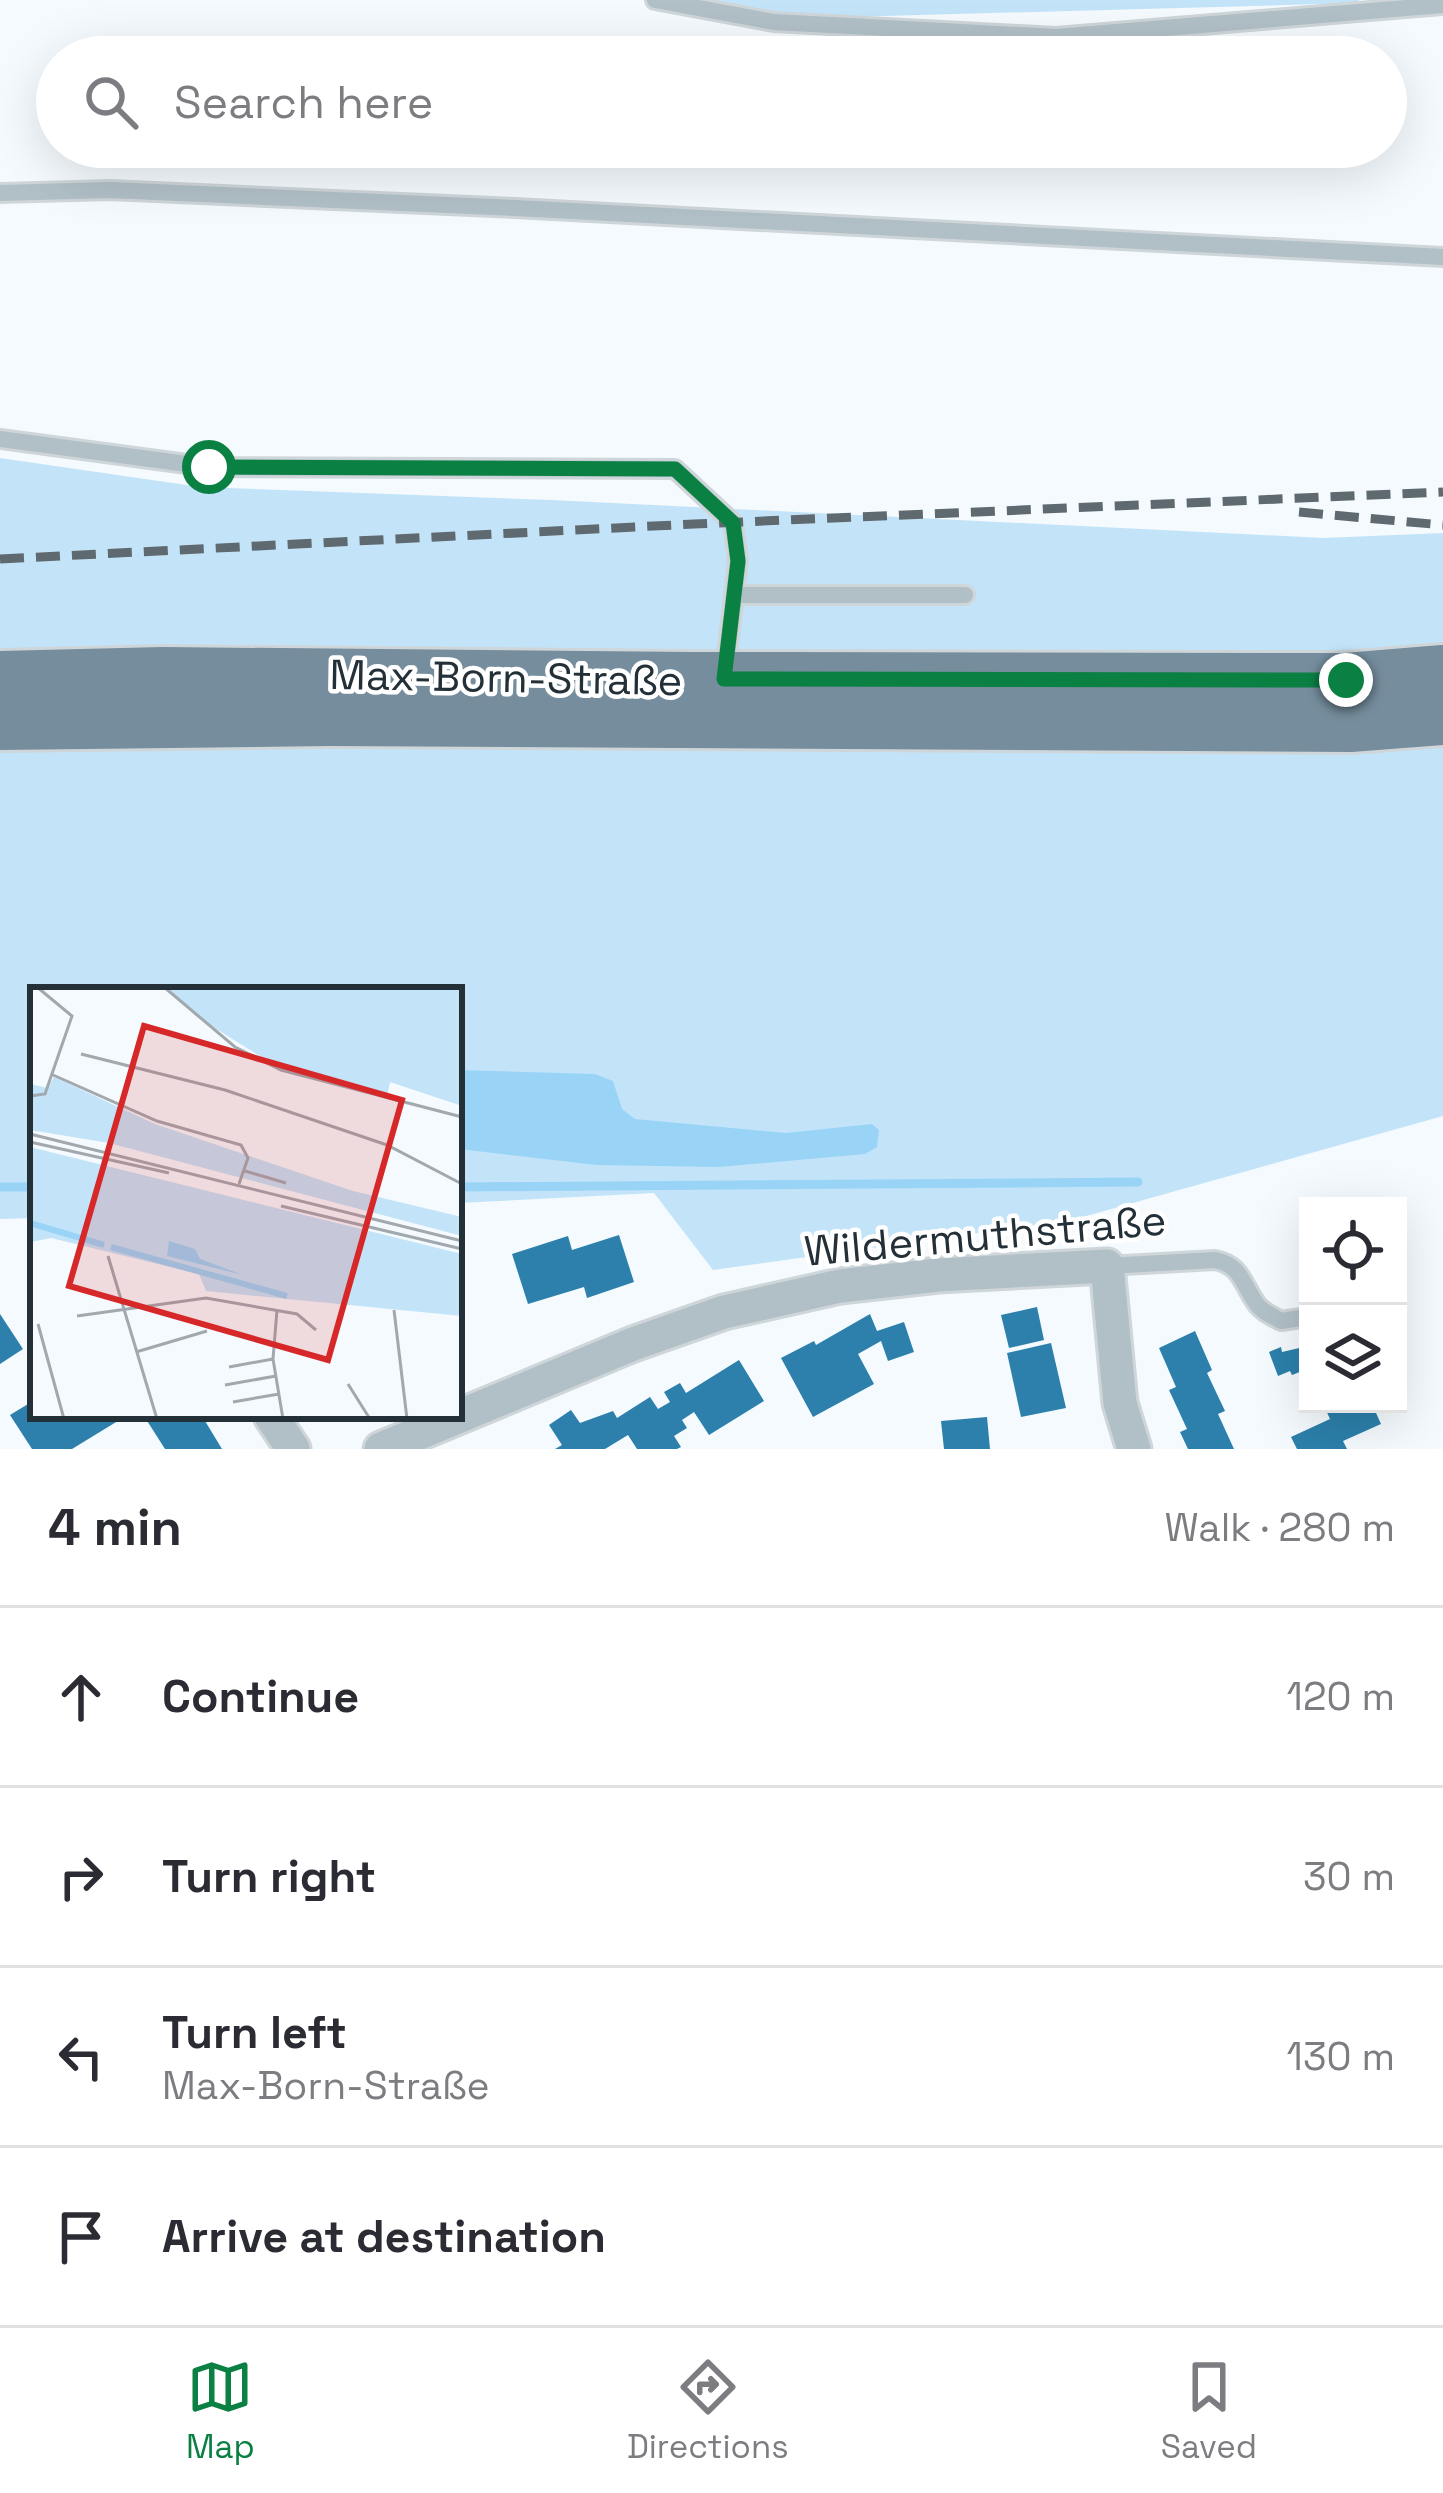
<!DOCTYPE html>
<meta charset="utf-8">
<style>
:root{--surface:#fff;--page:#f2f2f3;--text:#2b2b33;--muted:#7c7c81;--line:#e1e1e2;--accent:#0b8043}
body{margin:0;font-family:"Space Grotesk",sans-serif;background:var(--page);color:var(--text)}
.controls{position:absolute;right:36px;bottom:36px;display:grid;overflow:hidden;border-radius:0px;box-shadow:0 12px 48px #0002}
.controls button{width:108px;height:108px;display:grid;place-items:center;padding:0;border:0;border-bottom:3px solid var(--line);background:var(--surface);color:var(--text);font:60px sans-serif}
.stop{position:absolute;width:36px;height:36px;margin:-27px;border:9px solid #0b8043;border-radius:50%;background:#fff}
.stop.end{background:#0b8043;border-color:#fff;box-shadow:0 3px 12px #0008}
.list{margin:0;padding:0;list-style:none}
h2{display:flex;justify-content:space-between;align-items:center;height:156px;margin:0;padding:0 48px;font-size:51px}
h2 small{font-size:39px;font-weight:400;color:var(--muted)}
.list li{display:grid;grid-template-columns:78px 1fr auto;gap:36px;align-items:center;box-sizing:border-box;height:180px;padding:0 48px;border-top:3px solid var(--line)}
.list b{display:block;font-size:45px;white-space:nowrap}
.list p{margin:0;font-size:39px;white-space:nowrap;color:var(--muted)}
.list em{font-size:39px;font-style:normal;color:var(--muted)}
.icon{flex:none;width:66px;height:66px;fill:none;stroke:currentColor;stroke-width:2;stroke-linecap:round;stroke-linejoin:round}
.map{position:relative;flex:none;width:1443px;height:1449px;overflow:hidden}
.search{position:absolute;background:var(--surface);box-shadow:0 12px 48px #0002;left:36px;right:36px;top:36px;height:132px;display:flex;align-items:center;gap:30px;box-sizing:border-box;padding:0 42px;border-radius:66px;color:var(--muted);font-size:45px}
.sheet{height:876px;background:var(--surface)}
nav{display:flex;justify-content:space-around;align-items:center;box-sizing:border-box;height:168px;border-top:3px solid var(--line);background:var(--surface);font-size:33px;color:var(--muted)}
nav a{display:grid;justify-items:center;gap:6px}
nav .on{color:var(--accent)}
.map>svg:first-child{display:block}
</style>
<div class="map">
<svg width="1443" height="1449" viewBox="0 0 1443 1449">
<rect width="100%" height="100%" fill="#f4fafe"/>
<!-- green -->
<g fill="#c3e4f8">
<path d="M708 0H1359V3L775 19Z"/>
<path d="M0 458 200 487 551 500 1324 538 1443 533V649L1336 657 0 652Z"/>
<path d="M0 743H1443V1116L1072 1220 713 1270 654 1193 459 1203V990H33V1218L0 1219Z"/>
</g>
<!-- water -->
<path fill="#99d4f7" d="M459 1070 595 1074 613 1081 622 1109 635 1119 786 1133 872 1124 879 1130 877 1147 865 1154 719 1167 596 1165 459 1149Z"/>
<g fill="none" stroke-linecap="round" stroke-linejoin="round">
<!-- stream -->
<g stroke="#99d4f7" stroke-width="9">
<path d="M0 1187H33"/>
<path d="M459 1187 1138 1182"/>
</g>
</g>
<!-- building -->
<g fill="#2c80ab">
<path d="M619 1235 634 1282 587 1298 584 1287 528 1304 512 1254 568 1236 572 1250Z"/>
<path d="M1037 1307 1044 1340 1009 1348 1001 1315Z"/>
<path d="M0 1314 23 1349 0 1364Z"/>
<path d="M870 1314 877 1331 904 1322 914 1352 888 1361 881 1341 858 1354 874 1384 813 1417 781 1358 814 1341 816 1345Z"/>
<path d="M1195 1331 1212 1370 1207 1373 1225 1411 1218 1414 1234 1449H1188L1180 1432 1187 1429 1169 1390 1176 1387 1159 1348Z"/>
<path d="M1051 1343 1066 1408 1021 1417 1007 1353Z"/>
<path d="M1308 1346V1378L1305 1370 1292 1375 1290 1371 1278 1376 1269 1352 1281 1347 1282 1352Z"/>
<path d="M739 1360 764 1401 709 1435 694 1412 682 1420 687 1428 674 1436 681 1447 677 1449H637L628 1435 605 1449H555L562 1445 549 1425 571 1410 580 1423 613 1411 617 1418 650 1397 658 1409 670 1402 664 1392 680 1383 686 1393Z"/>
<path d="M33 1401V1416H126L72 1449H32L10 1415Z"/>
<path d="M1323 1404H1372L1381 1424 1343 1441 1347 1449H1297L1291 1437 1330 1419Z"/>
<path d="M144 1416H202L222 1449H165Z"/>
<path d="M987 1417 990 1449H944L941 1421Z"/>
</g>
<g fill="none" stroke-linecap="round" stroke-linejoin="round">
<!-- service casing -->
<g stroke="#cfd6da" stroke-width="22">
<g id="service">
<path d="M655 0 774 22 1056 37 1443 5"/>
<path d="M0 193 110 190 515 208 1443 257"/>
<path d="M0 439 209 467 675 469 733 523 738 561 725 671"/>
<path d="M734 595H965"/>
<path d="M1107 1266 1215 1260C1241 1265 1242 1283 1256 1303 1261 1311 1272 1316 1281 1321L1308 1317"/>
</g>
</g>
<!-- minor casing -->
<g stroke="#cfd6da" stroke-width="39">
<g id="minor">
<path d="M271 1416 293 1449"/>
<path d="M381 1449 633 1344 724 1312 840 1286 938 1275 1107 1266 1120 1403 1134 1449"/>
</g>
</g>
<!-- primary casing -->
<g stroke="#cfd6da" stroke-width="60">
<g id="primary">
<path d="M0 678 163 674 692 679 1346 680 1443 672"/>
<path d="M0 723 329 719 1350 725 1443 718"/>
</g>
</g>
<!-- service -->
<use href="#service" stroke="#b1bfc7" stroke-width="16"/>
<!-- minor -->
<use href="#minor" stroke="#b1bfc7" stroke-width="33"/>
<!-- primary -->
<use href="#primary" stroke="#758d9d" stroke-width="54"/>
<!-- rail -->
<g stroke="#5f6970" stroke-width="9" stroke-dasharray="24 12" stroke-linecap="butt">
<path d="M1299 512 1443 525"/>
<path d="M0 559 694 524 1443 492"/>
</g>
</g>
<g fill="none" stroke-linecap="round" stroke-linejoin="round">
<!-- route -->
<path stroke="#0b8043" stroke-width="15" d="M209 467 675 469 733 523 738 561 724 679 1346 680"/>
</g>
<g text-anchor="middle" stroke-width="9" stroke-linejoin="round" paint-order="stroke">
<!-- street labels -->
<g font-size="42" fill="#243038" stroke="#fff">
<text transform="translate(506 677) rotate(1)" y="15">Max-Born-Straße</text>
<text transform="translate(985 1235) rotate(-5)" y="15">Wildermuthstraße</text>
</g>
</g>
<!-- overview -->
<g transform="translate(30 987)">
<rect width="432" height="432" fill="#f4fafe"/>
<path d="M137 0H432V119L360 95 357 110 252 83 167 30ZM24 90 125 137 323 204 432 230V249L79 156 0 143V97L18 101ZM0 160 432 267V329L176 304 169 287 21 251 1 255Z" fill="#c3e4f8"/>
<path d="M139 254 165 262 170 272 213 288 137 269Z" fill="#99d4f7"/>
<path fill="none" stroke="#99d4f7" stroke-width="6" d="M0 236 74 258M81 260 257 309"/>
<path fill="none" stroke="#a1a9af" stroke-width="3" d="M134 0 205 60 251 83 432 130M51 67 195 103 357 158 432 197M23 88 127 134 211 158 218 171 209 197M0 109 15 107 42 29 7 0M0 147 432 254M0 155 139 186M215 184 256 196M251 219 432 262M78 269 127 432M247 323 243 372 253 432M364 323 377 432M47 329 176 311 267 327 286 343M8 337 34 432M106 365 177 344M199 380 243 372M318 397 340 432M195 398 246 389M203 415 249 407"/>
<path fill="#d62828" fill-opacity="0.15" stroke="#d62828" stroke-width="6" d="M114 39 372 113 298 373 39 299Z"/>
<rect width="432" height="432" fill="none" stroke="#243038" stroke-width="6"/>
</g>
</svg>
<div class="controls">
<button><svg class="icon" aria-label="locate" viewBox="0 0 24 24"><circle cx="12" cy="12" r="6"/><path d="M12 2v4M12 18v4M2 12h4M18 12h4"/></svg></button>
<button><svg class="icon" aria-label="layers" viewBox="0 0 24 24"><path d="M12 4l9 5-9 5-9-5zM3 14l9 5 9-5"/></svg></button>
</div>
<div class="stop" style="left:209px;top:467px"></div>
<div class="stop end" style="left:1346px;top:680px"></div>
<div class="search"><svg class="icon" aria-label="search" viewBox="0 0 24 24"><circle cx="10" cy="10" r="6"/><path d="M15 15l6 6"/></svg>Search here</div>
</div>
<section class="sheet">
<h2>4 min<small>Walk · 280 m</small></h2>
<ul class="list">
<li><svg class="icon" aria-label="ahead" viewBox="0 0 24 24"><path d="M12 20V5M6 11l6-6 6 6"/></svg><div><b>Continue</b></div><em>120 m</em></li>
<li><svg class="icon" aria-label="right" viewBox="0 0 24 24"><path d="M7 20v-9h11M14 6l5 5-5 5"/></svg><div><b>Turn right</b></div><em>30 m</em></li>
<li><svg class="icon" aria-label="left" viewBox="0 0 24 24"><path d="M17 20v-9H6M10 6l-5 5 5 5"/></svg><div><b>Turn left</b><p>Max-Born-Straße</p></div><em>130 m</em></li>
<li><svg class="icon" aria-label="arrive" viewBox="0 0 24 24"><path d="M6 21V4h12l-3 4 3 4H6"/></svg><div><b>Arrive at destination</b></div></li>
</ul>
</section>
<nav>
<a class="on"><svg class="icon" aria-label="map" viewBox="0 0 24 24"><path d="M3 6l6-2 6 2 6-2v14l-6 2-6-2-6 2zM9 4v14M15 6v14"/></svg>Map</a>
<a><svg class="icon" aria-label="directions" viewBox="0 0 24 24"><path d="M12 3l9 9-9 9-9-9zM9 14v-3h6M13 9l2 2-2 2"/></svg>Directions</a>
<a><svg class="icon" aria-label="saved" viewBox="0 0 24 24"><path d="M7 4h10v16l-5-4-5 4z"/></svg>Saved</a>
</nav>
